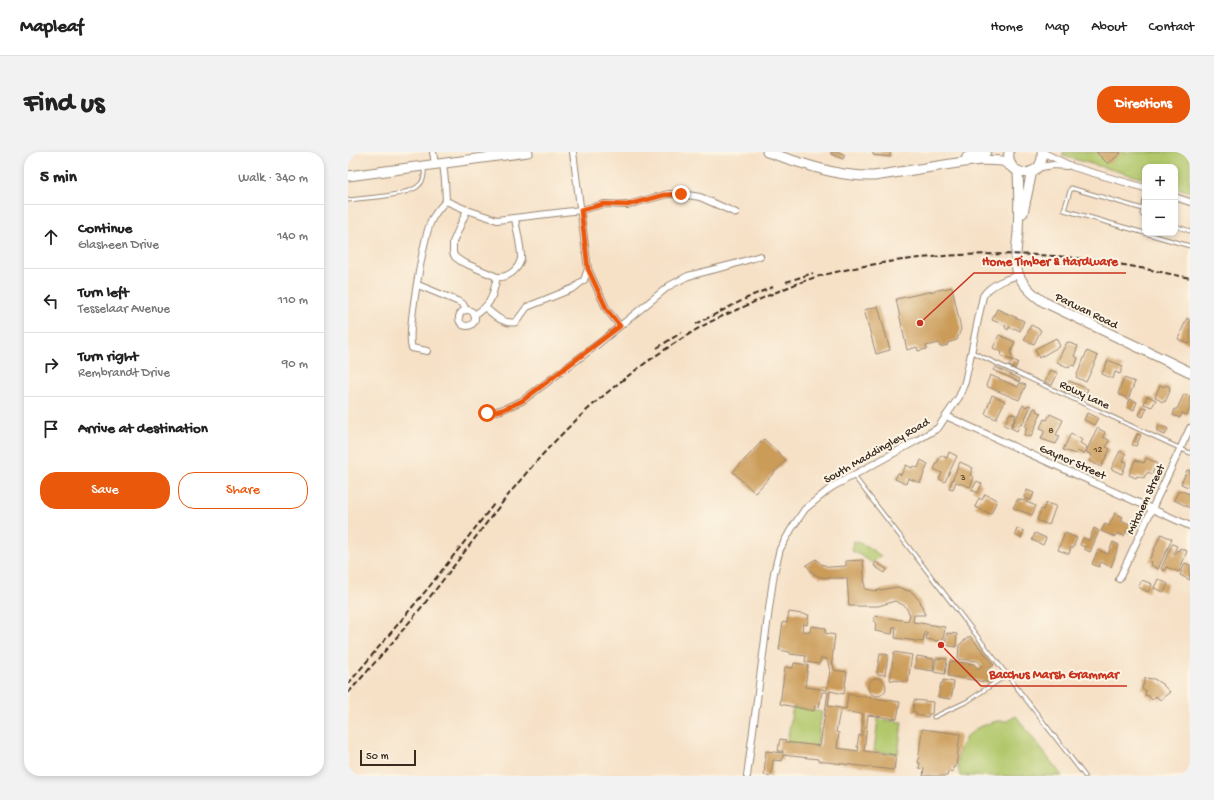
<!DOCTYPE html>
<meta charset="utf-8">
<style>
:root{--surface:#fff;--page:#f2f2f2;--text:#222;--muted:#767676;--line:#e0e0e0;--accent:#ea580c}
body{margin:0;font-family:"Gochi Hand",sans-serif;background:var(--page);color:var(--text)}
.controls{position:absolute;right:12px;top:12px;display:grid;overflow:hidden;border-radius:8px;box-shadow:0 2px 6px #0003}
.controls button{width:36px;height:36px;display:grid;place-items:center;padding:0;border:0;border-bottom:1px solid var(--line);background:var(--surface);color:var(--text);font:20px sans-serif}
.scale{position:absolute;left:12px;bottom:10px;width:56px;box-sizing:border-box;padding-left:4px;border:2px solid #3b2a1e;border-top:0;font-size:11px;line-height:14px;white-space:nowrap;color:#3b2a1e;-webkit-text-stroke:3px #fcf5e5;paint-order:stroke}
.stop{position:absolute;width:12px;height:12px;margin:-9px;border:3px solid #ea580c;border-radius:50%;background:#fff}
.stop.end{background:#ea580c;border-color:#fff;box-shadow:0 1px 4px #0008}
.list{margin:0;padding:0;list-style:none}
h2{display:flex;justify-content:space-between;align-items:center;height:52px;margin:0;padding:0 16px;font-size:17px}
h2 small{font-size:13px;font-weight:400;color:var(--muted)}
.list li{display:grid;grid-template-columns:26px 1fr auto;gap:12px;align-items:center;box-sizing:border-box;height:64px;padding:0 16px;border-top:1px solid var(--line)}
.list b{display:block;font-size:15px;white-space:nowrap}
.list p{margin:0;font-size:13px;white-space:nowrap;color:var(--muted)}
.list em{font-size:13px;font-style:normal;color:var(--muted)}
.actions{display:flex;gap:8px;padding:12px 16px}
.actions a{flex:1;padding:9px 0;border:1px solid var(--accent);border-radius:16px;text-align:center;font-size:14px;color:var(--accent)}
.actions .main{background:var(--accent);color:#fff}
.icon{flex:none;width:22px;height:22px;fill:none;stroke:currentColor;stroke-width:2;stroke-linecap:round;stroke-linejoin:round}
.map{position:relative;flex:none;width:842px;height:624px;overflow:hidden;border-radius:16px}
header{display:flex;align-items:center;gap:24px;box-sizing:border-box;height:56px;padding:0 20px;background:var(--surface);border-bottom:1px solid var(--line)}
header strong{font-size:19px}
nav{display:flex;gap:22px;margin-inline-start:auto;font-size:14px}
.intro{display:flex;align-items:center;justify-content:space-between;box-sizing:border-box;height:96px;padding:0 24px}
h1{margin:0;font-size:28px}
.button{padding:10px 18px;border-radius:16px;background:var(--accent);color:#fff;font-size:14px;font-weight:700}
main{display:flex;gap:24px;padding:0 24px}
aside{flex:1;background:var(--surface);border-radius:16px;box-shadow:0 2px 6px #0003}
.map>svg:first-child{display:block}
</style>
<header>
<strong>Mapleaf</strong>
<nav><a>Home</a><a>Map</a><a>About</a><a>Contact</a></nav>
</header>
<div class="intro"><h1>Find us</h1><a class="button">Directions</a></div>
<main>
<aside>
<h2>5 min<small>Walk · 340 m</small></h2>
<ul class="list">
<li><svg class="icon" aria-label="ahead" viewBox="0 0 24 24"><path d="M12 20V5M6 11l6-6 6 6"/></svg><div><b>Continue</b><p>Glasheen Drive</p></div><em>140 m</em></li>
<li><svg class="icon" aria-label="left" viewBox="0 0 24 24"><path d="M17 20v-9H6M10 6l-5 5 5 5"/></svg><div><b>Turn left</b><p>Tesselaar Avenue</p></div><em>110 m</em></li>
<li><svg class="icon" aria-label="right" viewBox="0 0 24 24"><path d="M7 20v-9h11M14 6l5 5-5 5"/></svg><div><b>Turn right</b><p>Rembrandt Drive</p></div><em>90 m</em></li>
<li><svg class="icon" aria-label="arrive" viewBox="0 0 24 24"><path d="M6 21V4h12l-3 4 3 4H6"/></svg><div><b>Arrive at destination</b></div></li>
</ul>
<div class="actions"><a class="main">Save</a><a>Share</a></div>
</aside>
<div class="map">
<svg width="842" height="624" viewBox="0 0 842 624">
<rect width="100%" height="100%" fill="#fcf5e5"/>
<filter id="ink" filterUnits="userSpaceOnUse"><feTurbulence type="fractalNoise" baseFrequency=".025" numOctaves="2"/><feDisplacementMap in="SourceGraphic" scale="8" xChannelSelector="R" yChannelSelector="G"/><feConvolveMatrix kernelMatrix="1 2 1 2 8 2 1 2 1" color-interpolation-filters="sRGB"/></filter>
<filter id="wash" filterUnits="userSpaceOnUse"><feTurbulence type="fractalNoise" baseFrequency=".012" numOctaves="4" result="noise"/><feDisplacementMap in="SourceGraphic" scale="16" xChannelSelector="R" yChannelSelector="G"/><feGaussianBlur stdDeviation="0.9" result="paint"/><feColorMatrix in="noise" values="0 0 0 0 0 0 0 0 0 0 0 0 0 0 0 0 0 1.4 0 .05"/><feComposite in="paint" operator="in"/></filter>
<g filter="url(#wash)">
<rect width="100%" height="100%" fill="#f6e1c7"/>
<!-- green -->
<g fill="#b1c76b" stroke="#767844">
<path d="M715 0H842V40L827 35V15H797V27L715 4Z"/>
<path d="M506 389 517 393 533 404 524 411 514 404 504 399Z"/>
<path d="M445 555 474 560 469 594 439 590Z"/>
<path d="M668 564 714 624H612L609 611 612 597 618 585 629 576 648 569H659Z"/>
<path d="M530 567 554 570 550 602 526 599Z"/>
</g>
<g id="blocks">
<!-- building -->
<g fill="#cb9b59" fill-rule="evenodd">
<path d="M483 0H491L497 3 495 7 483 2Z"/>
<path d="M525 0H542V5L525 3Z"/>
<path d="M748 0H772L773 1 760 12Z"/>
<path d="M604 135 613 177 609 188 599 191 600 193 592 195 591 191 578 194 579 197 570 199 569 195 559 198 548 147Z"/>
<path d="M530 154 542 198 528 202 516 158Z"/>
<path d="M649 157 676 169 672 179 666 176 665 177 661 175 660 178 657 176 658 174 644 168Z"/>
<path d="M839 166 842 168V192L830 187Z"/>
<path d="M683 173 693 178 686 192 676 188Z"/>
<path d="M651 183 667 190 662 202 665 203 663 208 653 204 654 200 645 196Z"/>
<path d="M708 186 712 194 691 206 687 197Z"/>
<path d="M719 190 730 194 726 204 730 206 727 214 723 213 721 216 709 210Z"/>
<path d="M739 199 750 204 738 230 728 225Z"/>
<path d="M664 208 670 210 667 217 661 214Z"/>
<path d="M760 208 775 214 772 222 767 220 765 227 754 222Z"/>
<path d="M647 215 672 227 671 230 645 218Z"/>
<path d="M702 218 710 221 704 233 697 230Z"/>
<path d="M642 223 670 235 672 231 678 233 671 248 638 234Z"/>
<path d="M776 226 787 230 780 247 770 242Z"/>
<path d="M721 229 740 237 735 248 716 239Z"/>
<path d="M812 233 816 235 817 233 822 235 821 239H822L817 250 815 249 814 250 807 245Z"/>
<path d="M836 242 842 244V255L839 263 834 261 832 266 825 263 827 257H829Z"/>
<path d="M644 243 657 249 648 267 637 262Z"/>
<path d="M799 244 808 248 804 255 796 252Z"/>
<path d="M782 247 789 250 786 258 779 255Z"/>
<path d="M675 253 679 255 680 253 683 254 674 273 672 272 669 279 663 276Z"/>
<path d="M794 255 799 256 795 265 791 263Z"/>
<path d="M686 256 689 257 688 259 693 261 683 285 676 283 679 276 677 275Z"/>
<path d="M662 261 668 263 662 276 656 273Z"/>
<path d="M739 261 750 266 746 273 736 268Z"/>
<path d="M702 262 715 268 708 283 712 284 708 292 693 287 697 278 692 276 696 267 699 268Z"/>
<path d="M811 273 820 277 817 283 809 280Z"/>
<path d="M749 276 757 280 755 285 761 288 758 295 762 297 753 315 741 309 744 303 738 300Z"/>
<path d="M723 281 734 288 732 291 739 295 736 302 729 299 728 302 715 298Z"/>
<path d="M789 282 793 283 788 294 784 293Z"/>
<path d="M416 287 438 308 407 341 385 320Z"/>
<path d="M772 299 778 302 775 309 779 310 774 322 763 317Z"/>
<path d="M601 300 609 304 597 330 591 327 594 321 586 317 593 303 599 306Z"/>
<path d="M798 306 809 311 804 322 800 320 799 322H798L796 326 789 324 788 326 781 323 787 308 796 311Z"/>
<path d="M573 308 580 312 572 331 560 326 558 332 547 327 550 321 553 323 558 313 564 316 565 314 570 316Z"/>
<path d="M612 310 625 316 622 323 626 325 622 335 608 330 605 337 601 336Z"/>
<path d="M839 318 842 319V334L840 335 833 332Z"/>
<path d="M629 329 634 332 630 341 624 338Z"/>
<path d="M679 338 686 341 683 348 680 347 678 350 688 354 684 363 665 356 670 347 676 349 678 346 676 345Z"/>
<path d="M831 338 842 342V356L826 348Z"/>
<path d="M637 342 649 348 643 362 627 355 631 346 634 348Z"/>
<path d="M698 351 708 354 701 373 689 368 693 357 695 358Z"/>
<path d="M767 361 775 365 773 369 785 373 782 381 778 379 776 384 769 381 767 385 753 379 757 372 761 374Z"/>
<path d="M669 376 676 379 673 386 667 383Z"/>
<path d="M746 376 751 379 742 400 736 397 737 395 732 393 735 386 741 388Z"/>
<path d="M687 381 698 386 695 393 684 388Z"/>
<path d="M717 381 729 386 725 396 723 395 721 402 710 398Z"/>
<path d="M813 382 824 387 810 417 803 413 804 410 801 409Z"/>
<path d="M765 390 771 393 763 415 753 410 751 415 744 412 750 398 760 402Z"/>
<path d="M824 392 829 394 825 402 827 403 829 398 831 399 832 396 839 399 831 420 818 415 817 419 813 417Z"/>
<path d="M468 407 473 412 482 415 498 414V409L515 408 517 437 527 439 549 435 564 440 572 449 577 463H566L565 470 597 475 595 490 578 487 579 481 577 480 575 490 547 486 548 475H545L544 482 527 479 528 470H526L527 464 560 469 562 463 557 454 547 449 530 454H501L499 426H479L472 425 466 422 458 413Z"/>
<path d="M528 410 539 417 537 421 526 414Z"/>
<path d="M837 411 842 413V428L832 423Z"/>
<path d="M810 427 820 432 816 440 806 436Z"/>
<path d="M794 428 804 432 800 440 790 435Z"/>
<path d="M441 460 461 463 459 473 455 472 454 479 462 480 463 474 478 476 477 481 487 483 484 508 486 518 499 520 496 542 482 539 480 554 498 557 500 542 552 550 549 567 520 563 516 599 548 603 546 618 470 609V607L435 603 434 609 425 608 423 624 416 623 418 599 435 601V599H430L432 587 438 588 437 590 472 594 480 540H474L471 555 467 554 466 559 432 552 437 515 445 516 446 511 460 513 457 535 479 538 482 519 479 507 473 506 471 512 457 510 458 504 442 502V500L431 498 435 470 439 471ZM492 559 515 562 513 584 511 583 509 595H511L510 599 489 596 491 581 488 580Z"/>
<path d="M599 481 609 482 608 495 597 493Z"/>
<path d="M622 484 646 513 638 519 645 520 643 531 600 524 602 509 626 512 630 517 634 514 630 509 610 507 611 493Z"/>
<path d="M546 500 564 503 560 530 542 528Z"/>
<path d="M532 501 540 503 537 523 529 522Z"/>
<path d="M569 504 586 507 585 519 567 516Z"/>
<path d="M588 506 599 507 597 522 586 520Z"/>
<path d="M797 526 806 527 814 532 822 540 812 548 808 544 804 548 801 544 797 543 798 539 794 537V534H795Z"/>
<circle cx="529" cy="535" r="9"/>
<path d="M595 528 606 530 603 547 590 545 593 531H595Z"/>
<path d="M566 548 585 550 584 562H580V565L568 563 569 560H565Z"/>
<path d="M574 577 612 582 608 615H605V620L600 619 599 624H575L576 617 571 616 572 611H570Z"/>
</g>
</g>
</g>
<g filter="url(#ink)">
<use href="#blocks" fill-opacity="0" stroke="#988672" stroke-width="1"/>
<g fill="none" stroke-linecap="round" stroke-linejoin="round">
<!-- lane casing -->
<g stroke="#988672" stroke-width="5">
<g id="lane">
<path d="M0 1 5 0"/>
<path d="M0 48C16 46 56 44 69 35 76 30 77 24 76 16"/>
<path d="M795 57 797 48"/>
<path d="M797 66 794 62 795 57 723 36 716 58 842 94"/>
<path d="M827 74 842 79"/>
<path d="M624 200 842 301"/>
<path d="M505 323 737 624"/>
<path d="M586 565 620 549 660 522"/>
</g>
</g>
<!-- street casing -->
<g stroke="#988672" stroke-width="8">
<g id="street">
<path d="M85 0 87 12"/>
<path d="M694 0 725 15 797 36"/>
<path d="M688 16 705 13 719 14"/>
<path d="M827 45 842 50"/>
<path d="M98 49 119 58 149 68 233 58 256 52 279 53 320 42H333L352 45 388 61"/>
<path d="M119 58 105 90V101L107 105 114 110 149 125C160 126 170 118 173 107 174 99 168 75 167 66"/>
<path d="M240 117 259 158 272 174"/>
<path d="M70 133 109 149 115 152 118 158"/>
<path d="M138 156C146 163 156 173 168 170L179 155 226 136 236 128 240 117 225 0"/>
<circle cx="119" cy="166" r="8"/>
<path d="M126 163C145 152 144 144 149 125"/>
<path d="M79 199 64 196C58 183 76 85 83 69 87 61 92 55 98 49L97 29 95 11"/>
<path d="M139 261 153 258 174 249 250 192 321 134 340 124 383 113 412 104"/>
<path d="M598 264 842 374"/>
<path d="M771 427 842 276"/>
<path d="M399 624 422 449 426 421 432 397 444 376 457 357 484 335 568 289 590 276 598 264 611 245 617 230 635 144C643 132 658 127 671 123"/>
</g>
</g>
<!-- secondary casing -->
<g stroke="#988672" stroke-width="11">
<g id="secondary">
<path d="M419 0C454 11 488 25 526 24L616 10 634 8 655 9 665 16"/>
<path d="M661 0C657 27 697 28 694 0"/>
<path d="M619 5 638 0"/>
<path d="M670 19C671 40 671 60 670 81 669 93 666 106 669 118 673 132 684 142 696 150L842 220"/>
<path d="M0 24 180 0"/>
<path d="M675 61 684 19"/>
</g>
</g>
<!-- lane -->
<use href="#lane" stroke="#fff" stroke-width="3"/>
<!-- street -->
<use href="#street" stroke="#fff" stroke-width="6"/>
<!-- secondary -->
<use href="#secondary" stroke="#fff" stroke-width="9"/>
<!-- rail -->
<g stroke="#3b2a1e" stroke-width="2" stroke-dasharray="6 3" stroke-linecap="butt">
<path d="M438 130 465 121"/>
<path d="M348 172 405 143 425 135"/>
<path d="M309 196 334 180"/>
<path d="M0 532 81 435 146 352"/>
<path d="M0 541C33 504 65 467 95 428 133 379 168 329 211 285 250 245 295 210 343 181 361 169 382 161 402 152 423 142 446 132 468 125 546 104 626 99 706 104 752 107 798 117 842 126"/>
</g>
</g>
</g>
<g fill="none" stroke-linecap="round" stroke-linejoin="round" filter="url(#ink)">
<!-- route -->
<path stroke="#ea580c" stroke-width="5" d="M139 261 154 258 174 249 272 174 259 158 240 117 233 58 256 52 279 53 316 43 333 42"/>
</g>
<g text-anchor="middle" stroke-width="4" stroke-linejoin="round" paint-order="stroke">
<!-- number labels -->
<g font-size="10" fill="#5f462d">
<text x="703" y="281">8</text>
<text x="750" y="300">12</text>
<text x="615" y="328">3</text>
</g>
<!-- street labels -->
<g font-size="12" fill="#3b2a1e" stroke="#fcf5e5">
<text transform="translate(739 158) rotate(26)" y="4">Parwan Road</text>
<text transform="translate(737 242) rotate(25)" y="4">Rowy Lane</text>
<text transform="translate(528 298) rotate(-30)" y="4">South Maddingley Road</text>
<text transform="translate(725 309) rotate(24)" y="4">Gaynor Street</text>
<text transform="translate(797 347) rotate(-65)" y="4">Mitchem Street</text>
</g>
</g>
<!-- callouts -->
<path fill="none" stroke="#c8321e" stroke-width="1.5" d="M572 171L626 121H778M593 493L633 534H779"/>
<g fill="#c8321e" stroke="#fcf5e5" stroke-width="1.5">
<circle cx="572" cy="171" r="4"/>
<circle cx="593" cy="493" r="4"/>
</g>
<g font-size="13" text-anchor="middle" font-weight="bold" fill="#c8321e" stroke="#fcf5e5" stroke-width="4" stroke-linejoin="round" paint-order="stroke">
<text x="702" y="113">Home Timber &amp; Hardware</text>
<text x="706" y="526">Bacchus Marsh Grammar</text>
</g>
</svg>
<div class="controls">
<button>+</button>
<button>−</button>
</div>
<div class="scale">50 m</div>
<div class="stop" style="left:139px;top:261px"></div>
<div class="stop end" style="left:333px;top:42px"></div>
</div>
</main>
